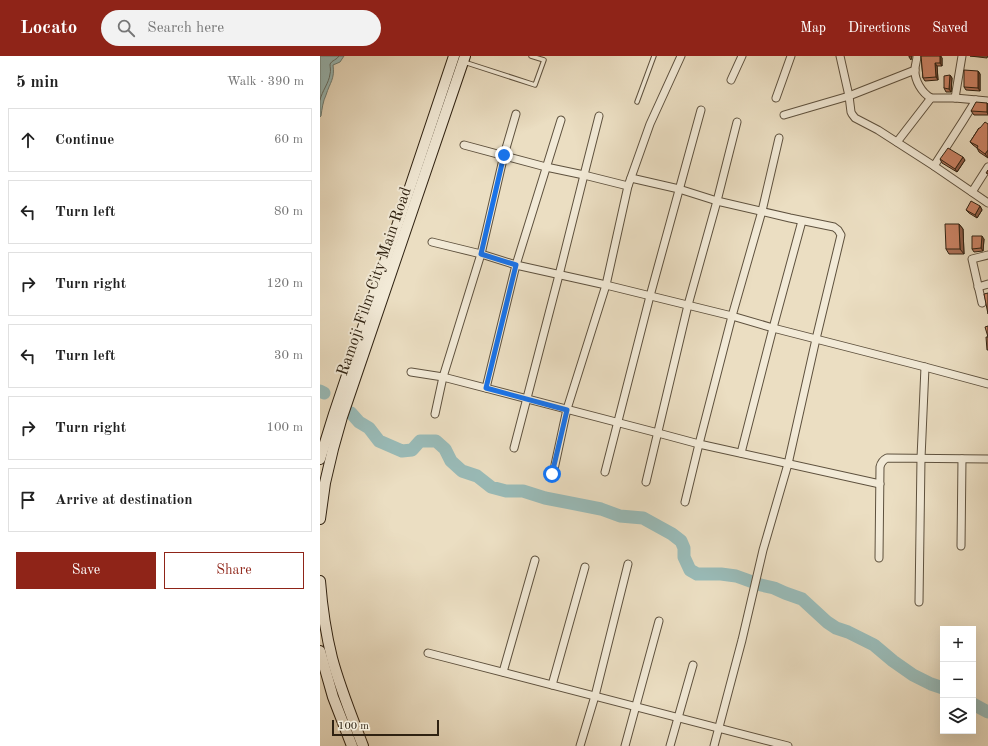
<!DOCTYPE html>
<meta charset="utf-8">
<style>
:root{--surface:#fff;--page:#f2f2f2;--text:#222;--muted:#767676;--line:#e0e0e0;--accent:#8f2418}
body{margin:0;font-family:"Old Standard TT",serif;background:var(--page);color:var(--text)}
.controls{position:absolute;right:12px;bottom:12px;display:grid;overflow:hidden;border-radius:0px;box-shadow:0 4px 16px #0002}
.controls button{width:36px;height:36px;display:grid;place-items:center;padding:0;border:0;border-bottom:1px solid var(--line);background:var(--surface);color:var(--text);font:20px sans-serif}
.scale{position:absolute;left:12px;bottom:10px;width:107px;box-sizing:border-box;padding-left:4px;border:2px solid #2f2212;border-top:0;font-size:11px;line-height:14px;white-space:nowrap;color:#2f2212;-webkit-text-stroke:3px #f2ead7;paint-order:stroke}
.stop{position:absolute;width:12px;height:12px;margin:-9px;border:3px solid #1a73e8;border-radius:50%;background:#fff}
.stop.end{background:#1a73e8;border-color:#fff;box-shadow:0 1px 4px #0008}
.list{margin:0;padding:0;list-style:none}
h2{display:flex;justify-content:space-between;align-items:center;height:52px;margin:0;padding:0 16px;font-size:17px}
h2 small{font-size:13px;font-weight:400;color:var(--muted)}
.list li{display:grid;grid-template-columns:26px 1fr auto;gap:12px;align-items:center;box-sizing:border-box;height:64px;margin:0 8px 8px;padding:0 8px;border:1px solid var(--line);border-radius:0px}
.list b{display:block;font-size:15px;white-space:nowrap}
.list em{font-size:13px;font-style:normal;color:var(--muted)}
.actions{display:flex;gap:8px;padding:12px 16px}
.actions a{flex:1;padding:9px 0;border:1px solid var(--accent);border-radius:0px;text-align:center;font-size:14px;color:var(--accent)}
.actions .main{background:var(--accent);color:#fff}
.icon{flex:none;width:22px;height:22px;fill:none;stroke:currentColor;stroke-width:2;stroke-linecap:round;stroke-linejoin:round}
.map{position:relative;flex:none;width:668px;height:690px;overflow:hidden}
header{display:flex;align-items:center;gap:24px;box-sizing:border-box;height:56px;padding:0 20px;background:var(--accent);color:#fff}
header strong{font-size:19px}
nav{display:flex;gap:22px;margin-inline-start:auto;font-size:14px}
.search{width:280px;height:36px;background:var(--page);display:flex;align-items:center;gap:10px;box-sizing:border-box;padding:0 14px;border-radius:22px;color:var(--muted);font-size:15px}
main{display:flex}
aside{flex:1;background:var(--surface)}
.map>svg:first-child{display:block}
</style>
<header>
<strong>Locato</strong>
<div class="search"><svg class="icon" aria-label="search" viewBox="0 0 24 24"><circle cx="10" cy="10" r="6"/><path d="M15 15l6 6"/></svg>Search here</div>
<nav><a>Map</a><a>Directions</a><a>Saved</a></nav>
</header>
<main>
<aside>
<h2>5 min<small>Walk · 390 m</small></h2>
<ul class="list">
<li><svg class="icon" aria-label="ahead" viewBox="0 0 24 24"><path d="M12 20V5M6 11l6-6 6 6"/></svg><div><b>Continue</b></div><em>60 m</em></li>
<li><svg class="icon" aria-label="left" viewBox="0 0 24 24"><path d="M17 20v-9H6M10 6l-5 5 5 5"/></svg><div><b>Turn left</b></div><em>80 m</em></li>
<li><svg class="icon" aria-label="right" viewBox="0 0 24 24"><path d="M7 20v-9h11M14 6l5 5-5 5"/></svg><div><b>Turn right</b></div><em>120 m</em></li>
<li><svg class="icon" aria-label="left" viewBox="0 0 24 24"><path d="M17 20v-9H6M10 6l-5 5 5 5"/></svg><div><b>Turn left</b></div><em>30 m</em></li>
<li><svg class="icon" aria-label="right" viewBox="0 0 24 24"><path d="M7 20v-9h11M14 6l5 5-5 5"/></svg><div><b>Turn right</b></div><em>100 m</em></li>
<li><svg class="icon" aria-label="arrive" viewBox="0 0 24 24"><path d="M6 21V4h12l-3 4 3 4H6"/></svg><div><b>Arrive at destination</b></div></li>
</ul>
<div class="actions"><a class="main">Save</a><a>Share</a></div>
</aside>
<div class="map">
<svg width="668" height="690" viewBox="0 0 668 690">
<rect width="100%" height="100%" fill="#ebdec2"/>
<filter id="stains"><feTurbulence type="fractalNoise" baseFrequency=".005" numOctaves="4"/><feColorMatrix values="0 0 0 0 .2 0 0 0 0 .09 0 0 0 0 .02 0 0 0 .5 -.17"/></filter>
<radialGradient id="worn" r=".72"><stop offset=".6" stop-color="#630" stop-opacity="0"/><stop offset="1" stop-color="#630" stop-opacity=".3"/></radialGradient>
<!-- water -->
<path fill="#99bbb8" stroke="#6f7e76" d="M0 0H24L20 6 13 9C15 23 10 26 6 39 3 45 2 53 1 60L0 61Z"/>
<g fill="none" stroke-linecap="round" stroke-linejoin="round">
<!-- shore -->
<path stroke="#646e65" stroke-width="1" d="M0 44C2 35 9 27 10 18 11 15 10 11 10 8 12 4 17 4 19 0"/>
<!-- river -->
<g stroke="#99bbb8" stroke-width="13">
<path d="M0 335 4 337"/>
<path d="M31 357 39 366 49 372 59 385 82 395 92 394 100 385H116L125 393 131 405 142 415 157 420 171 431 186 435H203L225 442 281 453 300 460 323 462 352 478 361 485 364 492V501L370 514 377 518H401L416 520 441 529 454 532 465 537 482 543 507 566 516 572 528 576 554 589 573 605 593 619 611 628 623 632"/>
<path d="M653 648 668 656"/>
</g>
<!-- lane casing -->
<g stroke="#5e513e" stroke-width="5.5">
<g id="lane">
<path d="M144 6 215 29 224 4 211 0"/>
<path d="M317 46 334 0"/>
</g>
</g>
<!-- street casing -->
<g stroke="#5e513e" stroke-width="9">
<g id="street">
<path d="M520 0 529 40 531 56 532 58 535 62 558 74 614 110 668 147"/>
<path d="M597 0C597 4 595 9 595 13 594 24 602 37 611 42"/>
<path d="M411 24 422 0"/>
<path d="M456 42 471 0"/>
<path d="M635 42 642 0"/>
<path d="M464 59 529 40 595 14"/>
<path d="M577 86 611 42H635L668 45"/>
<path d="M144 89 226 111 264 119 308 130"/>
<path d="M614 110 643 65 656 44"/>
<path d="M311 122 359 133 397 145 470 162 514 171 518 174 521 179 496 283 468 408 443 494 422 584 394 690"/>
<path d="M652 136 668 111"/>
<path d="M112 186 161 198 196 209 286 229 412 260 453 272 605 311 668 328"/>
<path d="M658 231 668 228"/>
<path d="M662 247 652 203 668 199"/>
<path d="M91 316 123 321 338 377 379 388 560 428"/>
<path d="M166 332 196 209 241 64"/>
<path d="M115 358 123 321 161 198 184 99 196 58"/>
<path d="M194 392 239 219 264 119 279 60"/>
<path d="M421 397 453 272 482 165"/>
<path d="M285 416 330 240 381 54"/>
<path d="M233 418 247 353 286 229 308 130 330 68 361 0"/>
<path d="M326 426 368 249 397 145 417 66"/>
<path d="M365 446 379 388 412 260 442 155 459 82"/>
<path d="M641 490 642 403"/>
<path d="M559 502 560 411C561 406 563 404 567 402L668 403"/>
<path d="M599 546 601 402 605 311"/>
<path d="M108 597 468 690"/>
<path d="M183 616 215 504"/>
<path d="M232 629 265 511"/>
<path d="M260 690 275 640 308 508"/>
<path d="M305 690 339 565"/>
<path d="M350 690 373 609"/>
</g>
</g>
<!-- secondary casing -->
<g stroke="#2f2212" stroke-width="12">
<g id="secondary">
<path d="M0 403 14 358 134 0"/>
<path d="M0 463 5 427 13 393 22 361 145 0"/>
<path d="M0 525C2 551 6 578 12 602 20 632 32 661 43 690"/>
<path d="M0 595 13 641 32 690"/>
</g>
</g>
<!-- lane -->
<use href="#lane" stroke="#f2ead7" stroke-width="3.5"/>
<!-- street -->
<use href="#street" stroke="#f2ead7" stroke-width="7"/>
<!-- secondary -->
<use href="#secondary" stroke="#f2ead7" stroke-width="10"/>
</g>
<!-- wall -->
<g fill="#af7258" stroke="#2f2212">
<path d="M601 0 622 2V10H617L618 24 605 25 603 22Z"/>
<path d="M650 0H668V1H667V2Z"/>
<path d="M658 15 660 18V35L646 34 644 31Z"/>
<path d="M630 19 632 22 631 36H626L624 32Z"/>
<path d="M667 47 668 48V59H654L651 55Z"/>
<path d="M659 72 668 102 659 96 657 92 653 89 650 86Z"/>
<path d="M620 103 645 104 637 116 622 107Z"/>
<path d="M660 150 662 154 657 162 649 157 646 154Z"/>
<path d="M639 168 643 173 644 198H629L626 193Z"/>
<path d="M664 183 663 195 654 196 652 193Z"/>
</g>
<!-- shaded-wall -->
<g fill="#8f5c47" stroke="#2f2212">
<path d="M589 0H592L591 4 589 1Z"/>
<path d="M620 0H621L622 2V10L620 7Z"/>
<path d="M615 7 617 10 618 24 616 21Z"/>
<path d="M658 15 660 18V35L658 32Z"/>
<path d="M630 19 632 22 631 36 629 33Z"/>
<path d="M667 47 668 48V58L667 56Z"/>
<path d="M668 94V102L665 98Z"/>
<path d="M643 101 645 104 637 116 635 113Z"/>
<path d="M660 150 662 154 657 162 655 159Z"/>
<path d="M639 168 643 173 644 198 640 193Z"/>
<path d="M662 180 664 183 663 195 661 192Z"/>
</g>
<!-- building -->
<g fill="#cc8466" stroke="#2f2212">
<path d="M601 0H620V7H615L616 21 603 22Z"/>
<path d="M644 14 658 15V32L644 31Z"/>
<path d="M630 19 629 33 624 32V20Z"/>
<path d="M656 46 667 47V56L651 55Z"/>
<path d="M665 66 668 68V94L665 98 657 92 658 90 650 86 659 72H660Z"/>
<path d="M628 92 643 101 635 113 620 103Z"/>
<path d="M668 114V118L666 117Z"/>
<path d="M651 145 660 150 655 159 646 154Z"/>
<path d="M625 168H639L640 193H626Z"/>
<path d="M652 180H662L661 192 652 193Z"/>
<path d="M668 237V258L664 238Z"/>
<path d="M668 270V294H667L666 281H668L665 271Z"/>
</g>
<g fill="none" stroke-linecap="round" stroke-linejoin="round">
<!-- route -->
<path stroke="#1a73e8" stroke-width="5" d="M184 99 161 198 196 209 166 332 247 354 232 418"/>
</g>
<g text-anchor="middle" stroke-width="4" stroke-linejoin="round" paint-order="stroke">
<!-- street labels -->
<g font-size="16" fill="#2f2212" stroke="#f2ead7">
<text transform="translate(53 225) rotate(-71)" y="6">Ramoji Film City Main Road</text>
</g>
</g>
<rect width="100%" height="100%" filter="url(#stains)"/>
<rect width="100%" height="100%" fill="url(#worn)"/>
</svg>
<div class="controls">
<button>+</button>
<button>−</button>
<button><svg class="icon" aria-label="layers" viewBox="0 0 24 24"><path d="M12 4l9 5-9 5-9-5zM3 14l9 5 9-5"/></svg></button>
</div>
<div class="scale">100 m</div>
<div class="stop" style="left:232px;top:418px"></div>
<div class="stop end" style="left:184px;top:99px"></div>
</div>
</main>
